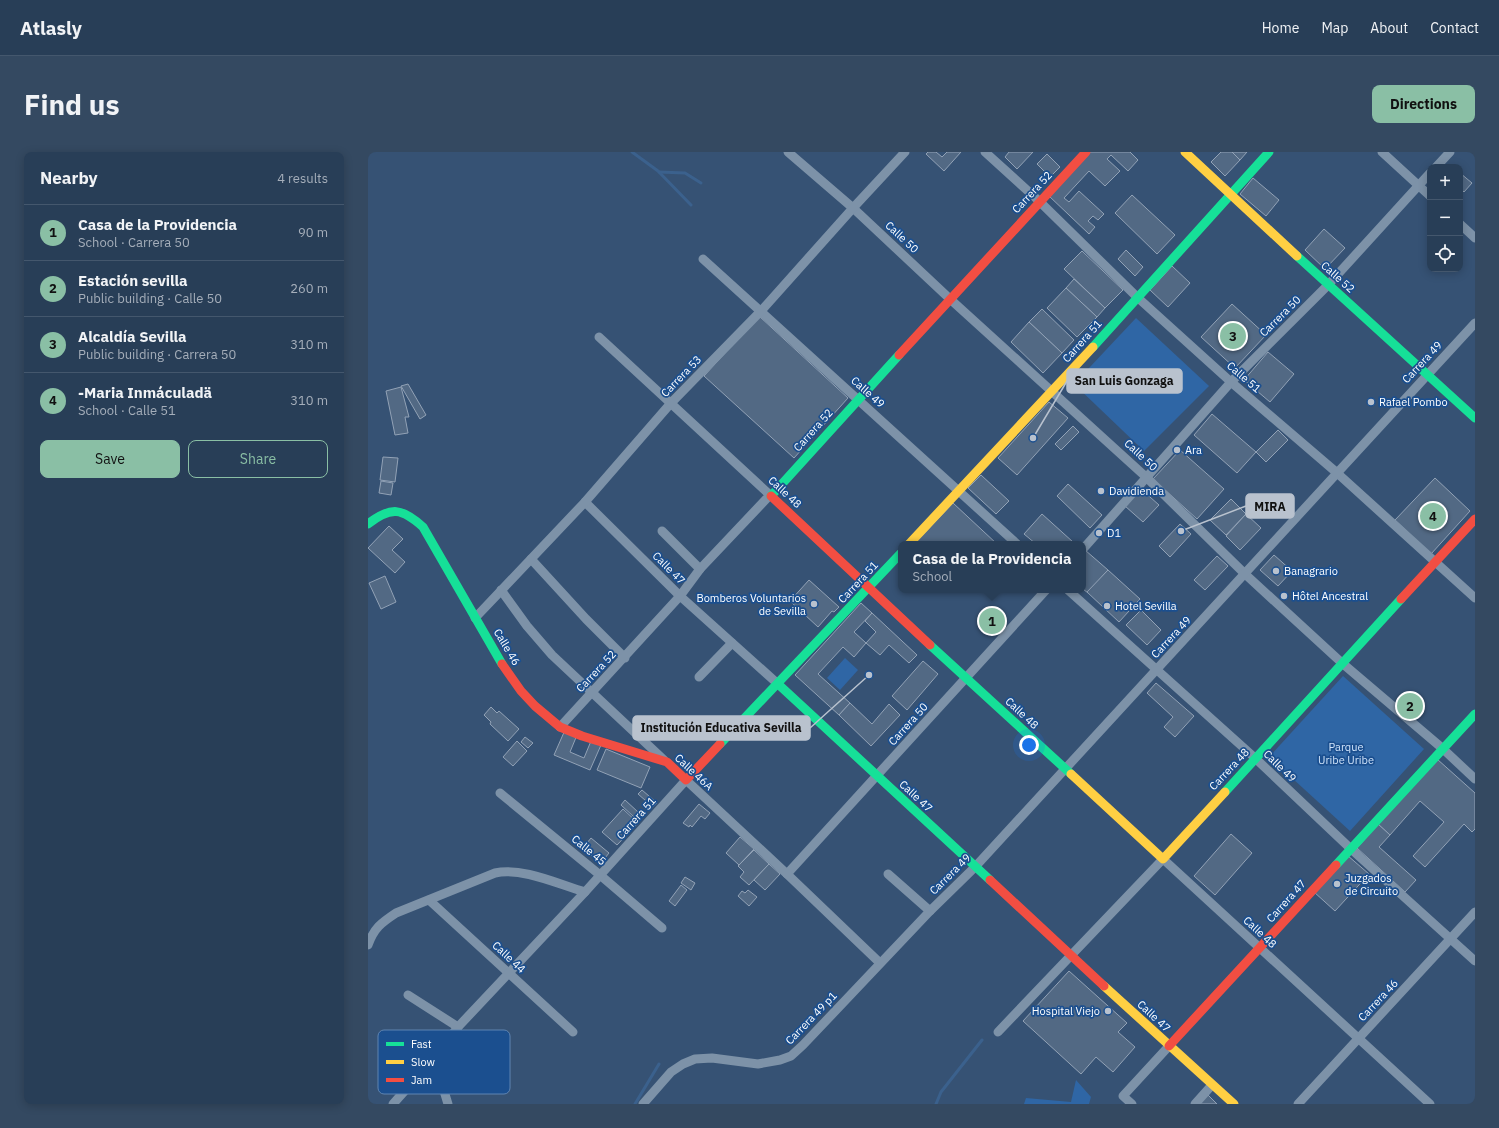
<!DOCTYPE html>
<meta charset="utf-8">
<style>
:root{--surface:#283e57;--page:#344961;--text:#f1f3f6;--muted:#a5aeba;--line:#44576d;--accent:#8abfa5}
body{margin:0;font-family:"IBM Plex Sans",sans-serif;background:var(--page);color:var(--text)}
.controls{position:absolute;right:12px;top:12px;display:grid;overflow:hidden;border-radius:8px;box-shadow:0 2px 10px #0003}
.controls button{width:36px;height:36px;display:grid;place-items:center;padding:0;border:0;border-bottom:1px solid var(--line);background:var(--surface);color:var(--text);font:20px sans-serif}
.you{position:absolute;left:661px;top:593px;width:14px;height:14px;margin:-10px;border:3px solid #fff;border-radius:50%;background:#1a73e8;box-shadow:0 0 0 6px #1a73e833}
.badge{display:grid;place-items:center;width:26px;height:26px;border-radius:50%;background:var(--accent);color:#111;font-size:13px;font-weight:700}
.pin{position:absolute;translate:-50% -50%;border:2px solid #fff;box-shadow:0 1px 4px #0006}
.popup{position:absolute;left:530px;top:389px;width:188px;height:52px;box-sizing:border-box;display:grid;place-content:center;border-radius:8px;background:var(--surface);filter:drop-shadow(0 1px 3px #0005);font-size:13px;white-space:nowrap;color:var(--muted)}
.popup b{font-size:15px;color:var(--text)}
.popup::after{content:'';position:absolute;left:50%;top:100%;margin-left:-8px;border:8px solid transparent;border-top-color:var(--surface)}
.list{margin:0;padding:0;list-style:none}
h2{display:flex;justify-content:space-between;align-items:center;height:52px;margin:0;padding:0 16px;font-size:17px}
h2 small{font-size:13px;font-weight:400;color:var(--muted)}
.list li{display:grid;grid-template-columns:26px 1fr auto;gap:12px;align-items:center;box-sizing:border-box;height:56px;padding:0 16px;border-top:1px solid var(--line)}
.list b{display:block;font-size:15px;white-space:nowrap}
.list p{margin:0;font-size:13px;white-space:nowrap;color:var(--muted)}
.list em{font-size:13px;font-style:normal;color:var(--muted)}
.actions{display:flex;gap:8px;padding:12px 16px}
.actions a{flex:1;padding:9px 0;border:1px solid var(--accent);border-radius:8px;text-align:center;font-size:14px;color:var(--accent)}
.actions .main{background:var(--accent);color:#111}
.icon{flex:none;width:22px;height:22px;fill:none;stroke:currentColor;stroke-width:2;stroke-linecap:round;stroke-linejoin:round}
.map{position:relative;flex:none;width:1107px;height:952px;overflow:hidden;border-radius:8px}
header{display:flex;align-items:center;gap:24px;box-sizing:border-box;height:56px;padding:0 20px;background:var(--surface);border-bottom:1px solid var(--line)}
header strong{font-size:19px}
nav{display:flex;gap:22px;margin-inline-start:auto;font-size:14px}
.intro{display:flex;align-items:center;justify-content:space-between;box-sizing:border-box;height:96px;padding:0 24px}
h1{margin:0;font-size:28px}
.button{padding:10px 18px;border-radius:8px;background:var(--accent);color:#111;font-size:14px;font-weight:700}
main{display:flex;gap:24px;padding:0 24px}
aside{flex:1;background:var(--surface);border-radius:8px;box-shadow:0 2px 10px #0003}
.map>svg:first-child{display:block}
</style>
<header>
<strong>Atlasly</strong>
<nav><a>Home</a><a>Map</a><a>About</a><a>Contact</a></nav>
</header>
<div class="intro"><h1>Find us</h1><a class="button">Directions</a></div>
<main>
<aside>
<h2>Nearby<small>4 results</small></h2>
<ul class="list">
<li><span class="badge">1</span><div><b>Casa de la Providencia</b><p>School · Carrera 50</p></div><em>90 m</em></li>
<li><span class="badge">2</span><div><b>Estación sevilla</b><p>Public building · Calle 50</p></div><em>260 m</em></li>
<li><span class="badge">3</span><div><b>Alcaldía Sevilla</b><p>Public building · Carrera 50</p></div><em>310 m</em></li>
<li><span class="badge">4</span><div><b>-Maria Inmáculadä</b><p>School · Calle 51</p></div><em>310 m</em></li>
</ul>
<div class="actions"><a class="main">Save</a><a>Share</a></div>
</aside>
<div class="map">
<svg width="1107" height="952" viewBox="0 0 1107 952">
<rect width="100%" height="100%" fill="#365274"/>
<!-- green -->
<g fill="#2f66a5">
<path d="M768 166 841 234 776 299 706 232Z"/>
<path d="M477 506 490 518 472 538 459 526Z"/>
<path d="M975 524 1056 597 982 679 901 605Z"/>
<path d="M708 928 723 945 721 952H656L658 946 703 950Z"/>
</g>
<g fill="none" stroke-linecap="round" stroke-linejoin="round">
<!-- stream -->
<g stroke="#3b618d" stroke-width="3">
<path d="M264 0 290 19 323 53"/>
<path d="M291 20 317 21 333 31"/>
<path d="M267 952 291 912"/>
<path d="M568 952 573 940 614 888"/>
</g>
</g>
<!-- building -->
<g fill="#526984" stroke="#92a2b6">
<path d="M560 0H568L574 5 579 0H593L576 19 558 2Z"/>
<path d="M641 0H665L649 17 637 5Z"/>
<path d="M722 0H762L770 8 760 19 743 3 739 7 752 19 737 34 721 19 696 46 701 50 711 39 736 62 730 68 725 64 720 69 727 75 721 82 681 44Z"/>
<path d="M853 0H864L872 8 857 24 843 10Z"/>
<path d="M864 0H879L872 8Z"/>
<path d="M679 2 692 15 682 25 669 12Z"/>
<path d="M1092 21 1104 31 1096 40 1092 36Z"/>
<path d="M885 26 911 48 898 64 872 42Z"/>
<path d="M764 43 807 83 789 102 747 61Z"/>
<path d="M956 77 977 96 957 117 937 98Z"/>
<path d="M758 98 775 115 767 124 750 107Z"/>
<path d="M714 99 755 138 737 156 696 117Z"/>
<path d="M804 114 822 131 800 155 782 138Z"/>
<path d="M706 127 737 156 729 165 698 136Z"/>
<path d="M698 136 729 165 709 185 679 156Z"/>
<path d="M864 152 898 183 867 216 833 185Z"/>
<path d="M674 157 706 188 694 201 661 170Z"/>
<path d="M391 164 480 246 426 306 336 224Z"/>
<path d="M661 170 694 201 675 221 643 190Z"/>
<path d="M900 200 926 222 902 250 876 228Z"/>
<circle cx="762" cy="221" r="3.5"/>
<path d="M40 232 58 263 52 267 33 234Z"/>
<path d="M33 235 41 265H37L40 281 27 283 18 239Z"/>
<path d="M681 250 700 266 649 323 630 306Z"/>
<path d="M844 262 888 300 869 321 826 283Z"/>
<path d="M705 274 711 280 693 298 687 292Z"/>
<path d="M910 278 920 288 898 310 888 300Z"/>
<path d="M812 298 856 337 829 367 785 327Z"/>
<path d="M15 305 30 306 27 330 12 328Z"/>
<path d="M613 323 641 349 628 362 600 336Z"/>
<path d="M1067 326 1102 359 1063 402 1027 368Z"/>
<path d="M13 329 25 331 23 343 11 341Z"/>
<path d="M700 332 734 363 722 376 689 344Z"/>
<path d="M773 337 791 353 775 370 757 354Z"/>
<path d="M863 347 878 362 858 383 842 368Z"/>
<path d="M585 351 629 392H546Z"/>
<path d="M674 362 705 390 703 392H668L656 382Z"/>
<path d="M878 362 893 376 872 398 858 384Z"/>
<path d="M812 372 823 382 802 405 791 394Z"/>
<path d="M21 374 35 387 24 398 37 410 27 421 0 396Z"/>
<path d="M717 398 740 418 720 441 715 437V400Z"/>
<path d="M906 403 924 419 910 434 892 418Z"/>
<path d="M849 404 860 414 837 438 826 428Z"/>
<path d="M740 418 772 447 751 470 719 440Z"/>
<path d="M17 424 28 450 13 457 1 431Z"/>
<path d="M441 428 471 455 466 460 464 459 450 475 422 449Z"/>
<path d="M493 451 504 461 486 480 498 491 486 505 475 495 450 522 482 551 471 563 427 523Z"/>
<path d="M773 458 793 478 779 493 758 473Z"/>
<path d="M504 461 549 503 541 511 521 493 512 503 498 491 508 480 497 469Z"/>
<path d="M555 509 570 522 539 558 524 544Z"/>
<path d="M788 531 826 564 807 585 796 575 805 565 779 541Z"/>
<path d="M482 551 504 572 521 552 532 563 503 594 471 563Z"/>
<path d="M123 555 129 561 131 559 151 577 140 589 122 572 123 570 116 563Z"/>
<path d="M197 578 209 583 202 600 216 606 223 589 233 593 222 618 186 603Z"/>
<path d="M157 585 165 591 160 596 153 590Z"/>
<path d="M149 589 159 599 145 614 135 605Z"/>
<path d="M238 597 282 615 273 636 229 618Z"/>
<path d="M1069 607 1107 641V677L1104 680 1096 672 1057 715 1045 704 1076 670 1052 649 1022 683 1010 672Z"/>
<path d="M274 638 289 651 285 655 270 642Z"/>
<path d="M257 648 270 660 266 665 253 653Z"/>
<path d="M331 652 342 661 337 667 333 664 324 675 322 673 321 675 315 671Z"/>
<path d="M255 657 270 671 249 693 234 680Z"/>
<path d="M1010 672 1022 683 1011 695 1048 728 1037 740 989 696Z"/>
<path d="M863 682 884 701 847 743 826 724Z"/>
<path d="M372 685 386 697 371 713 358 701Z"/>
<path d="M223 686 241 701 233 711 215 696Z"/>
<path d="M386 698 401 712 381 733 372 725 376 720 370 714Z"/>
<path d="M979 703 1001 722 967 759 946 740Z"/>
<path d="M401 712 412 722 397 738 386 728Z"/>
<path d="M317 725 327 731 323 738 313 731Z"/>
<path d="M313 733 319 738 307 754 301 749Z"/>
<path d="M380 738 389 745 381 754 370 744 374 739 377 741Z"/>
<path d="M701 819 759 871 750 880 767 895 745 920 728 905 713 922 655 869Z"/>
<path d="M840 943 849 952H831Z"/>
</g>
<g fill="none" stroke-linecap="round" stroke-linejoin="round">
<!-- street -->
<g stroke="#7d92a8" stroke-width="9">
<path d="M420 0 485 56 582 147 778 325 877 422 974 511 1074 596 1107 627"/>
<path d="M617 0 671 49 769 145 863 230 968 320 1107 446"/>
<path d="M1014 0 1062 44"/>
<path d="M1068 15 1082 0"/>
<path d="M1092 72 1107 86"/>
<path d="M335 107 649 392"/>
<path d="M217 350 312 444 410 532"/>
<path d="M294 379 332 417"/>
<path d="M715 397 863 230 960 133 1062 21"/>
<path d="M163 407 218 467 257 506"/>
<path d="M133 438 159 474 184 503 296 608"/>
<path d="M700 438 887 606 983 697 1107 809"/>
<path d="M107 466 217 350 303 251 393 159 485 56 537 0"/>
<path d="M331 525 364 491"/>
<path d="M192 575 312 444 332 417 402 343 231 185"/>
<path d="M132 641 232 723 294 776"/>
<path d="M419 722 678 438"/>
<path d="M520 722 562 759"/>
<path d="M61 748 205 880"/>
<path d="M0 793C6 776 13 771 28 761L127 721C154 715 190 732 217 740"/>
<path d="M40 843 90 875"/>
<path d="M630 880 795 707 1062 952"/>
<path d="M66 906 80 952"/>
<path d="M25 952 66 906 90 875 217 740 318 628 419 722 512 811"/>
<path d="M275 952 303 920 315 912 327 907 344 906 390 912 412 908 423 904 435 893 562 759 607 715 1107 171"/>
<path d="M764 952 755 944 801 894"/>
<path d="M827 952 844 933"/>
<path d="M930 952 1107 760"/>
</g>
<!-- fast -->
<g stroke="#16e098" stroke-width="9">
<path d="M929 104 1107 266"/>
<path d="M725 195 901 0"/>
<path d="M403 344 531 203"/>
<path d="M0 372C23 354 34 356 55 375L134 512"/>
<path d="M562 493 703 622"/>
<path d="M410 532 622 728"/>
<path d="M352 592 533 401"/>
<path d="M857 640 1033 447"/>
<path d="M968 713 1107 562"/>
</g>
<!-- slow -->
<g stroke="#ffcf43" stroke-width="9">
<path d="M817 0 929 104"/>
<path d="M541 392 725 195"/>
<path d="M703 622 795 707 857 640"/>
<path d="M736 834 866 952"/>
</g>
<!-- jam -->
<g stroke="#f24e42" stroke-width="9">
<path d="M531 203 718 0"/>
<path d="M403 344 562 493"/>
<path d="M1033 447 1107 367"/>
<path d="M134 512 153 539 167 554 192 575 214 584 299 610 318 628 352 592"/>
<path d="M622 728 736 834"/>
<path d="M801 894 968 713"/>
</g>
</g>
<!-- markers -->
<g fill="#b9c2ce" stroke="#1b4f8f" stroke-width="1.5">
<circle cx="1003" cy="250" r="4"/>
<circle cx="809" cy="298" r="4"/>
<circle cx="733" cy="339" r="4"/>
<circle cx="731" cy="381" r="4"/>
<circle cx="908" cy="419" r="4"/>
<circle cx="916" cy="444" r="4"/>
<circle cx="446" cy="452" r="4"/>
<circle cx="739" cy="454" r="4"/>
<circle cx="969" cy="732" r="4"/>
<circle cx="740" cy="859" r="4"/>
</g>
<g text-anchor="middle" stroke-width="3.5" stroke-linejoin="round" paint-order="stroke">
<!-- street labels -->
<g font-size="11" fill="#fff" stroke="#1b4f8f">
<text transform="translate(664 40) rotate(-47)" y="4">Carrera 52</text>
<text transform="translate(534 85) rotate(43)" y="4">Calle 50</text>
<text transform="translate(970 125) rotate(42)" y="4">Calle 52</text>
<text transform="translate(912 164) rotate(-45)" y="4">Carrera 50</text>
<text transform="translate(714 189) rotate(-48)" y="4">Carrera 51</text>
<text transform="translate(1054 210) rotate(-47)" y="4">Carrera 49</text>
<text transform="translate(313 224) rotate(-46)" y="4">Carrera 53</text>
<text transform="translate(876 225) rotate(41)" y="4">Calle 51</text>
<text transform="translate(500 240) rotate(42)" y="4">Calle 49</text>
<text transform="translate(445 278) rotate(-48)" y="4">Carrera 52</text>
<text transform="translate(773 303) rotate(43)" y="4">Calle 50</text>
<text transform="translate(417 340) rotate(43)" y="4">Calle 48</text>
<text transform="translate(301 416) rotate(45)" y="4">Calle 47</text>
<text transform="translate(490 430) rotate(-47)" y="4">Carrera 51</text>
<text transform="translate(803 485) rotate(-47)" y="4">Carrera 49</text>
<text transform="translate(139 495) rotate(59)" y="4">Calle 46</text>
<text transform="translate(228 519) rotate(-47)" y="4">Carrera 52</text>
<text transform="translate(654 561) rotate(43)" y="4">Calle 48</text>
<text transform="translate(540 572) rotate(-48)" y="4">Carrera 50</text>
<text transform="translate(912 614) rotate(44)" y="4">Calle 49</text>
<text transform="translate(861 617) rotate(-47)" y="4">Carrera 48</text>
<text transform="translate(326 620) rotate(43)" y="4">Calle 46A</text>
<text transform="translate(548 644) rotate(43)" y="4">Calle 47</text>
<text transform="translate(268 666) rotate(-48)" y="4">Carrera 51</text>
<text transform="translate(221 698) rotate(39)" y="4">Calle 45</text>
<text transform="translate(582 722) rotate(-45)" y="4">Carrera 49</text>
<text transform="translate(918 749) rotate(-48)" y="4">Carrera 47</text>
<text transform="translate(892 780) rotate(43)" y="4">Calle 48</text>
<text transform="translate(141 805) rotate(43)" y="4">Calle 44</text>
<text transform="translate(1010 848) rotate(-47)" y="4">Carrera 46</text>
<text transform="translate(786 864) rotate(43)" y="4">Calle 47</text>
<text transform="translate(443 866) rotate(-46)" y="4">Carrera 49 p1</text>
</g>
<!-- poi labels -->
<g font-size="11" fill="#fff" stroke="#1b4f8f" text-anchor="start">
<text x="1011" y="254">Rafael Pombo</text>
<text x="817" y="302">Ara</text>
<text x="741" y="343">Davidienda</text>
<text x="739" y="385">D1</text>
<text x="916" y="423">Banagrario</text>
<text x="924" y="448">Hôtel Ancestral</text>
<text x="438" y="450" text-anchor="end">Bomberos Voluntarios<tspan x="438" dy="13">de Sevilla</tspan></text>
<text x="747" y="458">Hotel Sevilla</text>
<text x="977" y="730">Juzgados<tspan x="977" dy="13">de Circuito</tspan></text>
<text x="732" y="863" text-anchor="end">Hospital Viejo</text>
</g>
<!-- park labels -->
<g font-size="11" fill="#cfe3fa" stroke="#1b4f8f">
<text x="978" y="599">Parque<tspan x="978" dy="13">Uribe Uribe</tspan></text>
</g>
</g>
<!-- legend -->
<rect x="10" y="878" width="132" height="64" rx="6" fill="#1b4f8f" stroke="#5f84b1" stroke-width="1"/>
<rect x="18" y="890" width="18" height="4" fill="#16e098"/>
<rect x="18" y="908" width="18" height="4" fill="#ffcf43"/>
<rect x="18" y="926" width="18" height="4" fill="#f24e42"/>
<g font-size="11" fill="#fff">
<text x="43" y="896">Fast</text>
<text x="43" y="914">Slow</text>
<text x="43" y="932">Jam</text>
</g>
<!-- callouts -->
<path fill="none" stroke="#b9c2ce" stroke-width="1.5" d="M665 286L699 229M813 379L878 354M501 523L442 576"/>
<g fill="#b9c2ce" stroke="#1b4f8f" stroke-width="1.5">
<circle cx="665" cy="286" r="4"/>
<circle cx="813" cy="379" r="4"/>
<circle cx="501" cy="523" r="4"/>
</g>
<g fill="#b9c2ce" stroke="#b9c2ce" stroke-width="1.5">
<rect x="699" y="217" width="115" height="24" rx="4"/>
<rect x="878" y="342" width="48" height="24" rx="4"/>
<rect x="265" y="564" width="177" height="24" rx="4"/>
</g>
<g font-size="12" text-anchor="middle" font-weight="bold" fill="#111">
<text x="756" y="233">San Luis Gonzaga</text>
<text x="902" y="359">MIRA</text>
<text x="353" y="580">Institución Educativa Sevilla</text>
</g>
</svg>
<div class="controls">
<button>+</button>
<button>−</button>
<button><svg class="icon" aria-label="locate" viewBox="0 0 24 24"><circle cx="12" cy="12" r="6"/><path d="M12 2v4M12 18v4M2 12h4M18 12h4"/></svg></button>
</div>
<div class="you"></div>
<div class="pin badge" style="left:624px;top:469px">1</div>
<div class="popup"><b>Casa de la Providencia</b>School</div>
<div class="pin badge" style="left:1042px;top:554px">2</div>
<div class="pin badge" style="left:865px;top:184px">3</div>
<div class="pin badge" style="left:1065px;top:364px">4</div>
</div>
</main>
